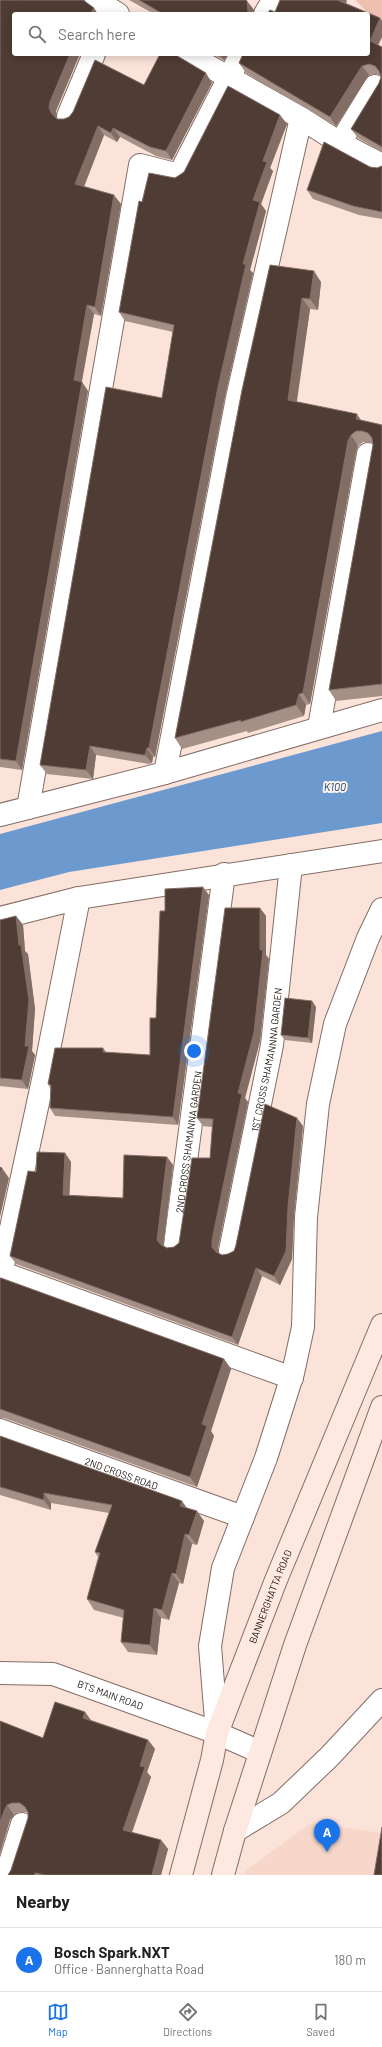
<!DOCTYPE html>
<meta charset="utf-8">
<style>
:root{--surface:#fff;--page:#f2f2f2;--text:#222;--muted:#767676;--line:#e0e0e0;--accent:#1a73e8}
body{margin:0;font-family:Barlow,sans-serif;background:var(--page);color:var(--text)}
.you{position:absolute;left:194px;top:1051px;width:14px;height:14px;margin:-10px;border:3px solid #fff;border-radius:50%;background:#1a73e8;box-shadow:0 0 0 6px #1a73e833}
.badge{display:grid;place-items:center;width:26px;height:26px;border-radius:50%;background:var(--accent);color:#fff;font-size:13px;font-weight:700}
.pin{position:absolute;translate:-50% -33px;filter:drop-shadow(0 1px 2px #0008)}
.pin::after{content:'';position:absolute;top:21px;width:14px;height:12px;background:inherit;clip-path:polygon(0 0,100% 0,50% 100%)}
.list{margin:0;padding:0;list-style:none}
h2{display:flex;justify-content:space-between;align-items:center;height:52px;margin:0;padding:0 16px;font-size:17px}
h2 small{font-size:13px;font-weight:400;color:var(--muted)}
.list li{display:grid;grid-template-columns:26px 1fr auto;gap:12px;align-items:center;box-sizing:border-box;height:64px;padding:0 16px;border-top:1px solid var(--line)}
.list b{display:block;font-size:15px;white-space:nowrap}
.list p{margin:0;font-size:13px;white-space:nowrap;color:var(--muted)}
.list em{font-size:13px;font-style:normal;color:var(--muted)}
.icon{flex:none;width:22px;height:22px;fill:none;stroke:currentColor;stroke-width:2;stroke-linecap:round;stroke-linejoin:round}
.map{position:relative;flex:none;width:382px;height:1875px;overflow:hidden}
.search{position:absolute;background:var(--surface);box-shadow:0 2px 10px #0003;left:12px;right:12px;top:12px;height:44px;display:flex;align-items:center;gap:10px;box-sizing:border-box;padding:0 14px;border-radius:4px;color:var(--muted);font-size:15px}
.sheet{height:116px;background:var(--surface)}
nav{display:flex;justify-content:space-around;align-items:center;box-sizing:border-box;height:56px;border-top:1px solid var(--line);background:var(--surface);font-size:11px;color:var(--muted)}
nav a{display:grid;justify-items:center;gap:2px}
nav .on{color:var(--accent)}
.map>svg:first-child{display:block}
</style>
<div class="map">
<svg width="382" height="1875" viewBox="0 0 382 1875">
<rect width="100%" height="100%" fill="#fbe3da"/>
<!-- built -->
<path fill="#f7d7ca" d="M311 1823 382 1833V1875H245V1871Z"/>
<!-- green -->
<path fill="#efc1b0" d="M356 0H382V26L356 1Z"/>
<!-- water -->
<path fill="#6d9ace" d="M382 731V823L69 872 0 890V834Z"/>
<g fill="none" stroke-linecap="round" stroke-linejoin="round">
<!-- minor casing -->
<g stroke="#826d65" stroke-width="24">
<g id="minor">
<path d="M96 0 118 14"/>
<path d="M265 14 273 0"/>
<path d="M187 54 301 118 340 143 382 165"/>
<path d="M68 116 94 54"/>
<path d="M340 143 375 86"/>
<path d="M319 727 368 454"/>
<path d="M165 773 237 398 301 118"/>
<path d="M28 808 140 165 179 175 241 54"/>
<path d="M0 815 165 773 382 710"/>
<path d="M0 918 79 898 382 851"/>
<path id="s1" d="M175 1244 224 874"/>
<path id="s2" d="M230 1251 272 1045 291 865"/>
<path d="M0 1272 292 1378"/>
<path d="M0 1279 44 1075 79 898"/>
<path id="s3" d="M0 1430 243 1517"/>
<path d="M217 1733 210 1646 223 1568 266 1458 293 1373 303 1327 306 1217 318 1104 335 1024 368 938 382 909"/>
<path d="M235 1831 281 1803 330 1756 382 1700"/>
<path d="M6 1875 22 1824"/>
</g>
</g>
<!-- tertiary casing -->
<g stroke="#826d65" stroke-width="24">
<g id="tertiary">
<path id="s4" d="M0 1673 53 1674 217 1733 260 1752"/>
</g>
</g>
<!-- secondary casing -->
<g stroke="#826d65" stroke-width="24">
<g id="secondary">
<path id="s5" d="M181 1875 212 1760 217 1733 276 1580 382 1325"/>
<path d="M223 1875 235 1831 295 1645 382 1407"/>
</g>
</g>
<!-- minor -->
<use href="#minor" stroke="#fff" stroke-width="22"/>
<!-- tertiary -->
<use href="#tertiary" stroke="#fff" stroke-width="22"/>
<!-- secondary -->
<use href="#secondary" stroke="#fde9e1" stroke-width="22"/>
</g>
<!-- wall -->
<g fill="#a59087">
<path d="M0 0 14 14 56 111V117L57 119H64L144 85 160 54H175L212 83 172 160 156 156 120 137 117 142 104 135 84 187 121 204 101 316 94 314 82 382 88 391 22 770 0 767Z"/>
<path d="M129 0H246L254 10V14H154Z"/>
<path d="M347 1 346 3 380 18 382 21V37L378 45 382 47V152L358 138 351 129 379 83 381 77V75L376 74 369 75 336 126 246 73 239 63 275 12Z"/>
<path d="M212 54H228L224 60Z"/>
<path d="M287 124 270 168 273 171 261 204 266 211 250 270 253 273 225 396 155 757H153L152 763 149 764 96 755 93 779 47 774 40 765 162 398 173 332 125 321 119 312 142 202 175 178Z"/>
<path d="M382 166V219L359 215 313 199 307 190 370 167 377 168Z"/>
<path d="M270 265 321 282 318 310 310 309 297 402 361 420 382 425V696L336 701 329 690 373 445 372 443 370 442H363L358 446 356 452 310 704 306 705 304 716 248 733 247 731 182 749 175 738Z"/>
<path d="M209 895 178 1125 55 1116 50 1108 51 1089 48 1084 107 1053 150 1055 156 1018 165 911Z"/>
<path d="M260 908 266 916V955L269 959 260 1041 245 1098 248 1102 218 1248V1253L222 1255 228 1254 234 1251 303 1126 294 1216 292 1259 280 1285 262 1276 238 1345 16 1264 10 1256 36 1172 65 1153 71 1162 69 1196 123 1198 167 1157 173 1165 164 1246 167 1248 174 1247 179 1243 210 1158 212 1127 203 1126 197 1118Z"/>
<path d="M16 916 23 925 25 951 28 954 35 1009 32 1051 35 1055 28 1089 0 1086V920Z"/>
<path d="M312 1001 316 1007 312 1043 285 1040 281 1035Z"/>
<path d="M0 1278 224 1359 231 1369 211 1431 214 1436 197 1487 4 1418H0Z"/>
<path d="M0 1436 187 1508 204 1521 197 1545 192 1544 183 1584 179 1583 169 1620 161 1618 157 1655 128 1652 121 1642 124 1618 94 1610 87 1599 98 1557 95 1552 109 1513 51 1503V1510L0 1495Z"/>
<path d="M85 1712 91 1720 148 1740 155 1749 147 1772 151 1777 132 1833 161 1840 168 1849 161 1875H8L11 1870 28 1818V1813L26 1812H19L14 1815 10 1820 0 1853V1721L43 1738Z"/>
</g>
<!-- shaded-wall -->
<g fill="#836e66">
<path d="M337 0H346L347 1 343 9Z"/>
<path d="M247 1 254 10V14H250L248 12Z"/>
<path d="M94 8 98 14H90Z"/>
<path d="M380 18 382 21V37L376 50 370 41Z"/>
<path d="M70 54H80L56 111V117L52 114 49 108 50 102Z"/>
<path d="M219 54H228L224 60Z"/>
<path d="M362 66 369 75 336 126 330 117Z"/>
<path d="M206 73 212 83 172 160 166 151Z"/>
<path d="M280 115 287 124 270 168 273 171 261 204 266 211 250 270 253 273 225 396 155 757 149 748 218 387 243 264 253 200 263 161Z"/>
<path d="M98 126 104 135 81 194 75 184Z"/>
<path d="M113 128 120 137 117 142 111 133Z"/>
<path d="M114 195 121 204 101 316 95 307Z"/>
<path d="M314 271 321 282 318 310 310 299Z"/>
<path d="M302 298 310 309 295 412 288 400Z"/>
<path d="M87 305 94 314 80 390 74 380Z"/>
<path d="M82 382 88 391 22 770 16 761Z"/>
<path d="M357 414 364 425 356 419Z"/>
<path d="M351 435 358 446 356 452 310 704 303 693 348 441Z"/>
<path d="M299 694 306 705 304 716 296 705Z"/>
<path d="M90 746 96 755 93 779 86 770Z"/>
<path d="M147 748 153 757 152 763 145 755Z"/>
<path d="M203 887 209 895 178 1125 173 1117Z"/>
<path d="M260 908 266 916V955L269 959 260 1041 245 1098 248 1102 218 1248V1255L212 1247V1240L238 1093 260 950Z"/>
<path d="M16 916 23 925 25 951 28 954 35 1009 32 1051 35 1055 28 1089 22 1080 25 1046 19 945Z"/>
<path d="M312 1001 316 1007 312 1043 308 1038Z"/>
<path d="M103 1048 108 1055 103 1052Z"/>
<path d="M297 1118 303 1126 294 1216 292 1259 280 1285 274 1276 288 1207Z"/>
<path d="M65 1153 71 1162 69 1204 63 1195Z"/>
<path d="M167 1157 173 1165 163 1248 157 1240Z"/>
<path d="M2 1168 9 1178 0 1217V1176Z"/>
<path d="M256 1268 262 1276 238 1345 232 1337Z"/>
<path d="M224 1359 231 1369 211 1431 214 1436 197 1487 190 1477 202 1424Z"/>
<path d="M44 1493 51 1503V1510L44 1500Z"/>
<path d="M182 1501 189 1511 180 1506Z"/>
<path d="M197 1511 204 1521 197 1545 189 1535Z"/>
<path d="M185 1534 192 1544 183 1584 176 1574Z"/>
<path d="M172 1573 179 1583 169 1620 162 1610Z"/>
<path d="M154 1608 161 1618 157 1655 150 1645Z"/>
<path d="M85 1712 91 1721 83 1718Z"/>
<path d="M148 1740 155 1749 147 1772 151 1777 129 1840 123 1830 140 1766Z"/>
<path d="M7 1805 14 1815 10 1820 0 1853V1823L4 1811Z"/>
<path d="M161 1840 168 1849 161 1875H152Z"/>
</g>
<!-- building -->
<g fill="#4f3c34" stroke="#836e66">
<path d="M0 0H83L94 8 90 14H14V54H70L50 102 49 108 52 114 57 119H64L69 117 73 112 95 60 144 85 160 54H174L206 73 166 151 150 147 113 128 111 133 98 126 75 184 114 195 95 307 87 305 74 380 82 382 16 761 0 759Z"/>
<path d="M139 0H246L247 1 248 12 251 14H163Z"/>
<path d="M280 0H337L380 18 370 41 382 47V147L351 129 379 83 381 77 379 71 375 66 369 64 362 66 330 117 239 63 243 54H368V14H267L270 10 275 12Z"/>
<path d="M228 86 280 115 263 161 267 162 253 200 260 202 243 264H246L218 387 149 748H147L145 755H143L90 746 86 770 40 765 106 387 162 398 174 325 119 312 139 201 142 202 149 173 175 178 184 172Z"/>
<path d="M324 142 370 167 377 168 382 166V212L353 206 307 190Z"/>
<path d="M270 265 314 271 310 299 302 298 288 400 357 414 356 419 382 425V684L329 690 373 445 372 438 368 433 362 431H356L351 435 348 441 303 693 299 694 296 705 240 722 241 720 175 738 242 390Z"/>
<path d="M203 887 173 1117 50 1108 51 1085 48 1084 55 1048H103V1052L150 1055V1018H156L160 911H165V889Z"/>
<path d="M225 908H260V950H263L254 1032 238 1093 242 1094 212 1240V1247L216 1252 222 1255 228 1254 234 1251 236 1245 265 1104 297 1118 288 1207 286 1251 274 1276 256 1268 232 1337 10 1256 28 1171 36 1172 37 1152 65 1153 63 1195 123 1198 124 1155 167 1157 157 1240 161 1245 167 1248 174 1247 179 1243 192 1158H210L213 1119 197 1118Z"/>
<path d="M16 916 19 945H21L29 1000 25 1046H29L22 1080 0 1078V920Z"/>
<path d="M285 998 312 1001 308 1038 281 1035Z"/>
<path d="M0 1167 2 1168 0 1176Z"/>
<path d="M0 1278H1L224 1359 202 1424 207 1426 190 1477 0 1409Z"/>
<path d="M0 1436 182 1501 180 1506 197 1511 189 1535 185 1534 176 1574 172 1573 162 1610 154 1608 150 1645 121 1642 124 1610 87 1599 100 1553 95 1552 112 1505 44 1493V1500L0 1487Z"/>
<path d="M55 1702 85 1712 83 1718 148 1740 140 1766 145 1767 123 1830 161 1840 152 1875H45L35 1873V1875H8L11 1870 28 1818V1812L25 1807 20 1803H12L7 1805 4 1811 0 1823V1721L43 1738Z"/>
<path d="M382 1827V1875H374Z"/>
</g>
<g text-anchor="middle" stroke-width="4" stroke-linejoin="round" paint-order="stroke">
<!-- street labels -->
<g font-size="10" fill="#1b1310" stroke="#fef4f0">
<text dy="4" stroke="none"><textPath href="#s2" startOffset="195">1ST CROSS SHAMANNNA GARDEN</textPath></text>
<text dy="4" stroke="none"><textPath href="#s1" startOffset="103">2ND CROSS SHAMANNA GARDEN</textPath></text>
<text dy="4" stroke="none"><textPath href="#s3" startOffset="129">2ND CROSS ROAD</textPath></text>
<text dy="4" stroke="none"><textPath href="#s5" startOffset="293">BANNERGHATTA ROAD</textPath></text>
<text dy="4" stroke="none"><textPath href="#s4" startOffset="114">BTS MAIN ROAD</textPath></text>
</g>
<!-- water labels -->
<g font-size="11" font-style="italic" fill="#124172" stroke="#fef4f0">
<text x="335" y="791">K100</text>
</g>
</g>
</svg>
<div class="you"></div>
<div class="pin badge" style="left:327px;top:1852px">A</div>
<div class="search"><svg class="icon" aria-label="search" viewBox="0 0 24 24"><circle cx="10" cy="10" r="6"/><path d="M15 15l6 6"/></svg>Search here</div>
</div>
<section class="sheet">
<h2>Nearby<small></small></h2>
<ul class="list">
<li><span class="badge">A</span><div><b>Bosch Spark.NXT</b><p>Office · Bannerghatta Road</p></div><em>180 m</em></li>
</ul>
</section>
<nav>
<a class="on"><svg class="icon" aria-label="map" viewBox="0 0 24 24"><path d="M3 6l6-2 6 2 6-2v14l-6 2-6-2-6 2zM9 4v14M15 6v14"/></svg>Map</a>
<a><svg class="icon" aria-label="directions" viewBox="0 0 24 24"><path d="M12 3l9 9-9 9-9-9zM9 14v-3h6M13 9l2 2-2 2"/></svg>Directions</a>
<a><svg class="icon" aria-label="saved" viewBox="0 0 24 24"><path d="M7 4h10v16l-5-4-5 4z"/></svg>Saved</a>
</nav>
